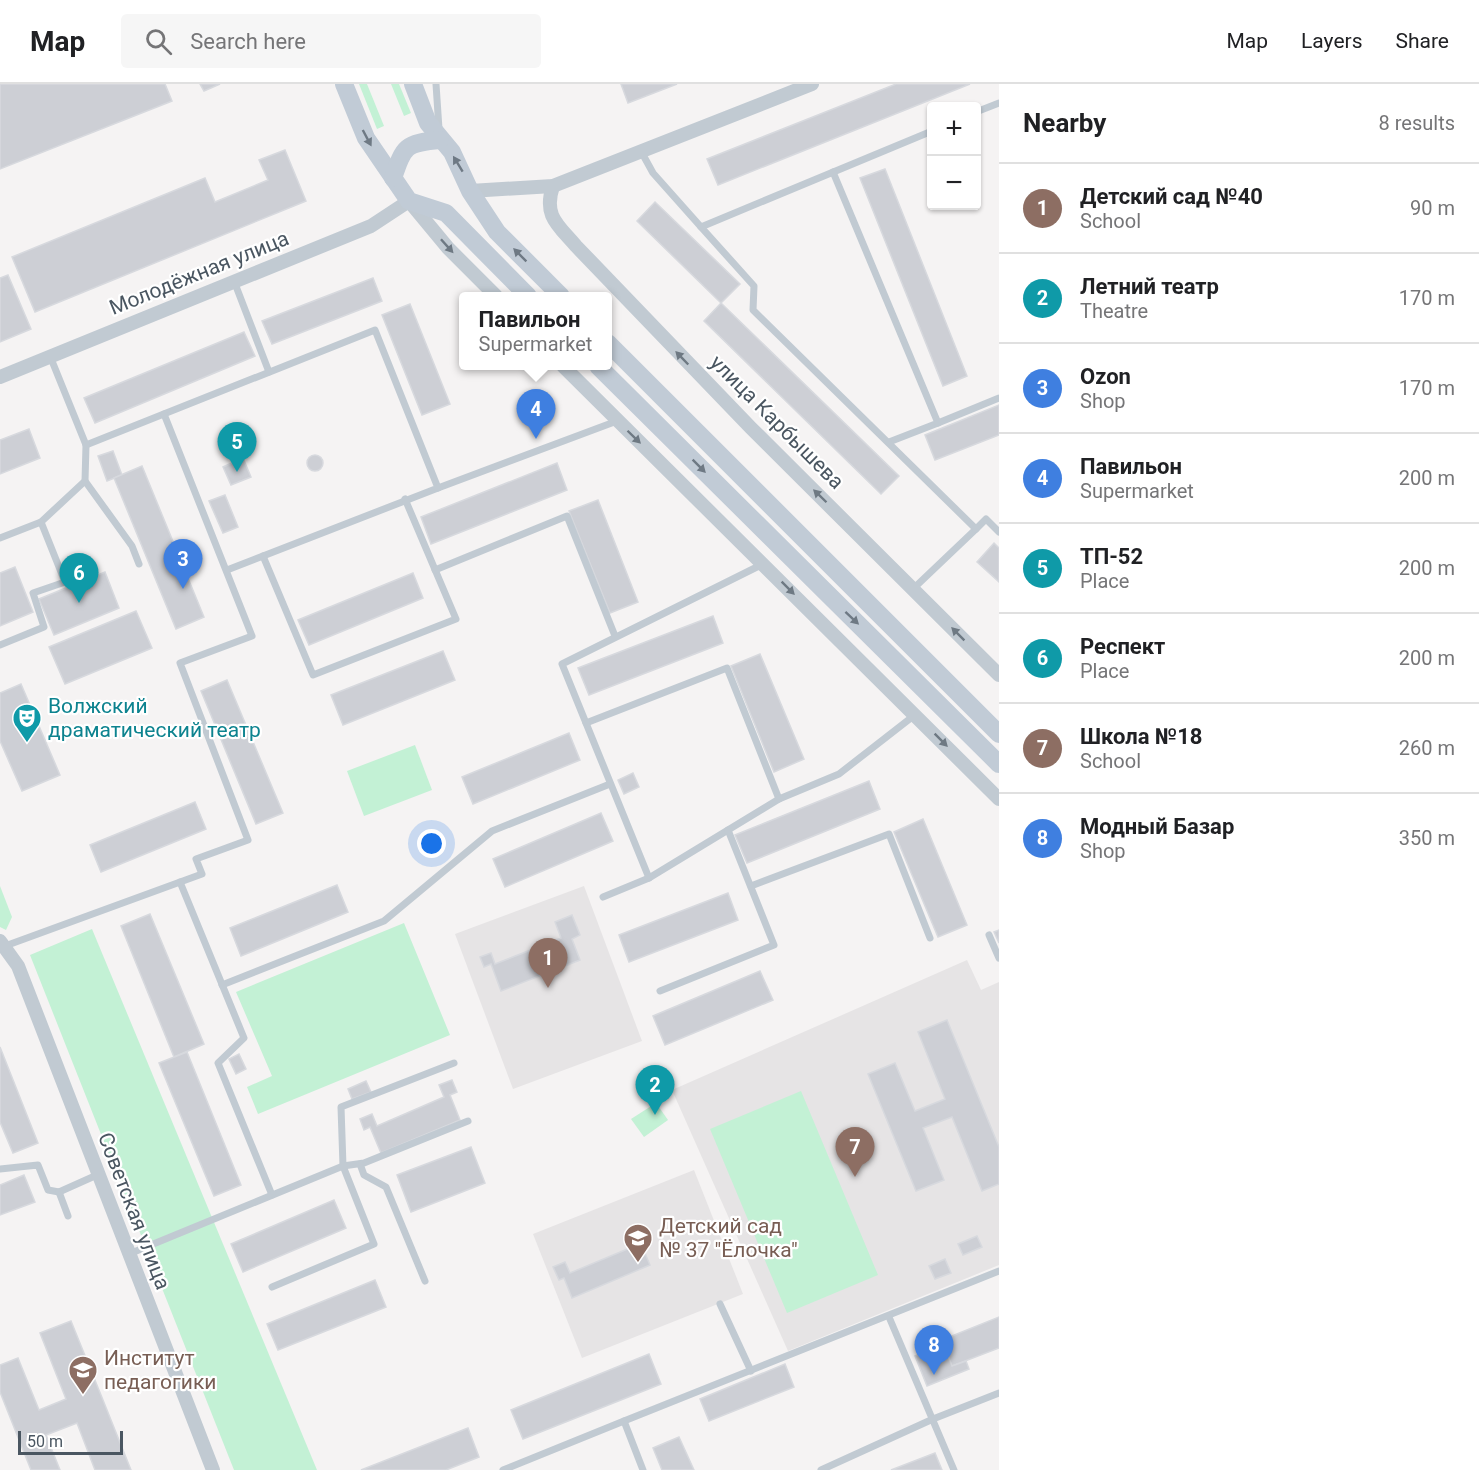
<!DOCTYPE html>
<meta charset="utf-8">
<style>
:root{--surface:#fff;--page:#f6f6f6;--text:#202124;--muted:#757577;--line:#e0e0e0;--accent:#d93025}
body{margin:0;font-family:Roboto,sans-serif;background:var(--page);color:var(--text)}
.controls{position:absolute;right:18px;top:18px;display:grid;overflow:hidden;border-radius:6px;box-shadow:0 2px 4px #0004}
.controls button{width:54px;height:54px;display:grid;place-items:center;padding:0;border:0;border-bottom:2px solid var(--line);background:var(--surface);color:var(--text);font:30px sans-serif}
.scale{position:absolute;left:18px;bottom:15px;width:105px;box-sizing:border-box;padding-left:6px;border:3px solid #4a5661;border-top:0;font-size:16px;line-height:21px;white-space:nowrap;color:#4a5661;-webkit-text-stroke:4px #fff;paint-order:stroke}
.you{position:absolute;left:432px;top:760px;width:21px;height:21px;margin:-15px;border:4px solid #fff;border-radius:50%;background:#1a73e8;box-shadow:0 0 0 9px #1a73e833}
.badge{display:grid;place-items:center;width:39px;height:39px;border-radius:50%;background:var(--accent);color:#fff;font-size:20px;font-weight:700}
.pin{position:absolute;translate:-50% -50px;filter:drop-shadow(0 2px 3px #0008)}
.pin::after{content:'';position:absolute;top:32px;width:21px;height:18px;background:inherit;clip-path:polygon(0 0,100% 0,50% 100%)}
.popup{position:absolute;left:459px;top:208px;width:153px;height:78px;box-sizing:border-box;display:grid;place-content:center;border-radius:6px;background:var(--surface);filter:drop-shadow(0 2px 4px #0005);font-size:20px;white-space:nowrap;color:var(--muted)}
.popup b{font-size:22px;color:var(--text)}
.popup::after{content:'';position:absolute;left:50%;top:100%;margin-left:-12px;border:12px solid transparent;border-top-color:var(--surface)}
.list{margin:0;padding:0;list-style:none}
h2{display:flex;justify-content:space-between;align-items:center;height:78px;margin:0;padding:0 24px;font-size:26px}
h2 small{font-size:20px;font-weight:400;color:var(--muted)}
.list li{display:grid;grid-template-columns:39px 1fr auto;gap:18px;align-items:center;box-sizing:border-box;height:90px;padding:0 24px;border-top:2px solid var(--line)}
.list b{display:block;font-size:22px;white-space:nowrap}
.list p{margin:0;font-size:20px;white-space:nowrap;color:var(--muted)}
.list em{font-size:20px;font-style:normal;color:var(--muted)}
.icon{flex:none;width:33px;height:33px;fill:none;stroke:currentColor;stroke-width:2;stroke-linecap:round;stroke-linejoin:round}
.map{position:relative;flex:none;width:999px;height:1386px;overflow:hidden}
header{display:flex;align-items:center;gap:36px;box-sizing:border-box;height:84px;padding:0 30px;background:var(--surface);border-bottom:2px solid var(--line)}
header strong{font-size:28px}
nav{display:flex;gap:33px;margin-inline-start:auto;font-size:21px}
.search{width:420px;height:54px;background:var(--page);display:flex;align-items:center;gap:15px;box-sizing:border-box;padding:0 21px;border-radius:6px;color:var(--muted);font-size:22px}
main{display:flex}
aside{flex:1;background:var(--surface)}
.map>svg:first-child{display:block}
</style>
<header>
<strong>Map</strong>
<div class="search"><svg class="icon" aria-label="search" viewBox="0 0 24 24"><circle cx="10" cy="10" r="6"/><path d="M15 15l6 6"/></svg>Search here</div>
<nav><a>Map</a><a>Layers</a><a>Share</a></nav>
</header>
<main>
<div class="map">
<svg width="999" height="1386" viewBox="0 0 999 1386">
<rect width="100%" height="100%" fill="#f5f3f3"/>
<!-- education -->
<g fill="#e6e4e5">
<path d="M584 802 642 957 513 1005 455 850Z"/>
<path d="M967 876 981 906 999 898V1181L788 1267 672 1006Z"/>
<path d="M694 1086 743 1210 582 1274 533 1150Z"/>
</g>
<!-- green -->
<g fill="#c3f1d5">
<path d="M359 0H367L384 42 377 45Z"/>
<path d="M391 0H399L411 29 404 32Z"/>
<path d="M415 661 432 706 364 732 347 687Z"/>
<path d="M0 802 12 833 6 846 0 843Z"/>
<path d="M404 839 450 951 258 1030 247 1003 272 992 236 908Z"/>
<path d="M92 845 317 1386H234L30 871Z"/>
<path d="M801 1007 878 1191 787 1229 710 1045Z"/>
<path d="M656 1019 668 1036 644 1053 631 1035Z"/>
</g>
<!-- building -->
<g fill="#cdcfd5" stroke="#d7d9de" stroke-width="1.5">
<path d="M0 0H165L172 17 0 85Z"/>
<path d="M200 0H220L204 7Z"/>
<path d="M621 0H677L628 19Z"/>
<path d="M896 0H970L718 101 707 75Z"/>
<path d="M285 66 306 117 35 228 12 173 205 94 215 118 268 96 259 76Z"/>
<path d="M885 85 967 292 943 302 860 94Z"/>
<path d="M655 118 740 200 721 219 637 137Z"/>
<path d="M8 191 31 245 0 258V194Z"/>
<path d="M373 194 382 217 272 260 262 237Z"/>
<path d="M721 219 899 392 881 410 704 237Z"/>
<path d="M410 220 450 320 422 331 382 231Z"/>
<path d="M244 248 255 272 95 339 84 314Z"/>
<path d="M999 321V351L935 376 925 351Z"/>
<path d="M29 345 40 374 0 390V356Z"/>
<path d="M113 367 122 391 107 397 98 372Z"/>
<circle cx="315" cy="379" r="8"/>
<path d="M243 374 251 393 231 401 223 383Z"/>
<path d="M557 379 567 406 431 460 421 433Z"/>
<path d="M142 382 204 533 176 545 114 394Z"/>
<path d="M225 411 238 443 223 449 209 417Z"/>
<path d="M598 416 638 518 610 529 569 427Z"/>
<path d="M994 459 999 464V498L977 478Z"/>
<path d="M15 483 33 528 0 542V489Z"/>
<path d="M105 488 119 524 54 551 39 515Z"/>
<path d="M413 489 423 514 309 561 298 536Z"/>
<path d="M136 527 152 564 65 600 49 563Z"/>
<path d="M713 532 723 559 589 611 578 584Z"/>
<path d="M443 567 455 596 343 641 331 611Z"/>
<path d="M760 570 804 675 774 688 731 582Z"/>
<path d="M227 596 283 729 256 740 201 607Z"/>
<path d="M21 600 60 691 22 707 0 657V609Z"/>
<path d="M569 649 580 676 473 720 462 693Z"/>
<path d="M633 689 639 703 624 710 618 696Z"/>
<path d="M869 697 880 725 747 779 735 751Z"/>
<path d="M195 718 206 745 101 788 90 761Z"/>
<path d="M601 729 613 757 505 803 493 775Z"/>
<path d="M923 735 967 841 938 853 894 748Z"/>
<path d="M337 801 348 828 241 872 230 844Z"/>
<path d="M728 809 738 836 629 878 619 851Z"/>
<path d="M150 830 204 960 174 973 121 842Z"/>
<path d="M572 831 580 851 572 855 580 876 501 907 491 880 484 883 480 873 491 869 495 880 561 854 555 838Z"/>
<path d="M999 846V859L994 848Z"/>
<path d="M760 887 773 916 665 961 653 932Z"/>
<path d="M947 936 999 1063V1100L982 1107 952 1033 923 1044 944 1096 916 1107 868 990 895 979 915 1027 945 1015 918 948Z"/>
<path d="M0 963 38 1059 13 1069 0 1038Z"/>
<path d="M187 968 241 1101 214 1112 159 979Z"/>
<path d="M239 970 246 985 236 990 229 975Z"/>
<path d="M452 996 457 1008 450 1011 460 1036 381 1069 370 1043 364 1046 360 1035 372 1030 377 1042 444 1013 439 1001Z"/>
<path d="M366 997 371 1008 352 1015 348 1005Z"/>
<path d="M471 1063 485 1099 411 1128 397 1091Z"/>
<path d="M24 1091 35 1118 0 1131V1101Z"/>
<path d="M334 1116 346 1144 243 1188 231 1160Z"/>
<path d="M644 1145 650 1158 642 1162 650 1181 572 1214 564 1194 559 1196 553 1183 565 1178 570 1189 637 1161 633 1150Z"/>
<path d="M977 1152 982 1163 963 1171 958 1160Z"/>
<path d="M945 1175 951 1189 935 1195 929 1182Z"/>
<path d="M375 1196 386 1223 278 1266 267 1240Z"/>
<path d="M999 1233V1264L952 1282 942 1256Z"/>
<path d="M71 1237 103 1316 131 1386H95L77 1339 46 1351 60 1386H31L0 1308V1281L18 1274 39 1326 66 1315 40 1249Z"/>
<path d="M943 1260 952 1282 966 1277 969 1285 927 1302 915 1272Z"/>
<path d="M649 1270 661 1300 523 1355 511 1326Z"/>
<path d="M785 1280 794 1303 709 1337 700 1315Z"/>
<path d="M468 1344 479 1373 446 1386H361Z"/>
<path d="M679 1353 694 1386H662L653 1364Z"/>
<path d="M935 1369 942 1386H891Z"/>
</g>
<g fill="none" stroke-linecap="round" stroke-linejoin="round">
<!-- lane -->
<g stroke="#c1cad2" stroke-width="7">
<path d="M436 0 439 45"/>
<path d="M976 28 999 19"/>
<path d="M642 69 653 89 701 143 932 47"/>
<path d="M833 88 938 339 889 358"/>
<path d="M701 143 754 202 753 226 976 445 914 504"/>
<path d="M234 197 269 288"/>
<path d="M50 272 86 361 375 246 438 404 227 486"/>
<path d="M938 339 999 314"/>
<path d="M85 397 132 462 139 480"/>
<path d="M438 404 617 337"/>
<path d="M976 445 986 435 999 448"/>
<path d="M0 454 41 438 85 397 86 361"/>
<path d="M263 472 313 591 456 535 405 415"/>
<path d="M435 486 567 432 615 552"/>
<path d="M0 561 44 543 33 509 65 498 41 438"/>
<path d="M586 639 727 584 779 715"/>
<path d="M649 794 562 580 763 480"/>
<path d="M180 798 244 954 218 979 272 1111"/>
<path d="M751 802 889 750 930 854"/>
<path d="M603 813 649 794 779 715 839 690 916 630"/>
<path d="M989 851 999 874"/>
<path d="M5 862 202 790 196 775 248 756 180 579 252 552 164 330"/>
<path d="M222 901 384 837 492 747 610 700"/>
<path d="M660 907 774 861 728 746"/>
<path d="M454 979 341 1023 343 1082 364 1079 468 1037"/>
<path d="M360 1080 364 1091 386 1103 425 1197"/>
<path d="M0 1085 38 1081 48 1106 59 1108 97 1091"/>
<path d="M59 1108 68 1132"/>
<path d="M129 1170 343 1082 374 1160 272 1203"/>
<path d="M720 1220 751 1287"/>
<path d="M889 1233 954 1386"/>
<path d="M624 1337 999 1187"/>
<path d="M503 1386 624 1337 643 1386"/>
<path d="M821 1386 933 1335 999 1309"/>
</g>
<!-- street -->
<g stroke="#c1cad2" stroke-width="14">
<path d="M553 102C543 132 558 141 576 162L751 344 999 591"/>
<path d="M470 107 553 102 812 0"/>
<path d="M563 282 999 715"/>
<path d="M0 293 371 142 409 117 448 164 496 212"/>
<path d="M0 857 18 882 213 1386"/>
</g>
<!-- secondary -->
<g stroke="#c1cbd6" stroke-width="18">
<path d="M344 0 366 54 409 117 446 129 528 212"/>
<path d="M413 0 428 39 452 68 470 107 497 148 561 212"/>
<path d="M393 94C404 62 405 59 440 56"/>
<path d="M608 259 999 650"/>
<path d="M598 282 999 680"/>
</g>
</g>
<!-- one-way arrows -->
<defs><path id="oneway-solid" d="M-6-.8H1V-3.2L6.5 0L1 3.2V.8H-6Z" transform="scale(1.5)"/></defs>
<g fill="#6e7984">
<use href="#oneway-solid" transform="translate(367 54) rotate(62)"/>
<use href="#oneway-solid" transform="translate(458 80) rotate(-121)"/>
<use href="#oneway-solid" transform="translate(520 171) rotate(-135)"/>
<use href="#oneway-solid" transform="translate(699 382) rotate(45)"/>
<use href="#oneway-solid" transform="translate(852 534) rotate(43)"/>
</g>
<g fill="#6e7983">
<use href="#oneway-solid" transform="translate(447 162) rotate(48)"/>
<use href="#oneway-solid" transform="translate(682 274) rotate(-134)"/>
<use href="#oneway-solid" transform="translate(634 353) rotate(44)"/>
<use href="#oneway-solid" transform="translate(820 412) rotate(-136)"/>
<use href="#oneway-solid" transform="translate(788 504) rotate(45)"/>
<use href="#oneway-solid" transform="translate(958 550) rotate(-135)"/>
<use href="#oneway-solid" transform="translate(941 656) rotate(45)"/>
</g>
<!-- icons -->
<defs>
<g id="theatre-pin" transform="scale(1.5)"><path d="M0 17L-7.5 6A9.5 9.5 0 1 1 7.5 6Z" fill="#0f9aa8" stroke="#fff"/><path d="M-5-5.5Q0-4 5-5.5V0Q5 5 0 6Q-5 5-5 0ZM-3.3-2.5H-1v1.5H-3.3ZM1-2.5H3.3v1.5H1ZM-2.8 1Q0 5.5 2.8 1Z" fill="#fff"/></g>
<g id="school-pin" transform="scale(1.5)"><path d="M0 17L-7.5 6A9.5 9.5 0 1 1 7.5 6Z" fill="#8d6e63" stroke="#fff"/><path d="M0-5L7-2L0 1L-7-2ZM-4 1L0 2.5L4 1V4Q0 6-4 4Z" fill="#fff"/></g>
<g id="university-pin" transform="scale(1.5)"><path d="M0 17L-7.5 6A9.5 9.5 0 1 1 7.5 6Z" fill="#8d6e63" stroke="#fff"/><path d="M0-5L7-2L0 1L-7-2ZM-4 1L0 2.5L4 1V4Q0 6-4 4Z" fill="#fff"/></g>
</defs>
<g fill-rule="evenodd">
<use href="#theatre-pin" x="27" y="634"/>
<use href="#school-pin" x="638" y="1154"/>
<use href="#university-pin" x="83" y="1286"/>
</g>
<g text-anchor="middle" stroke-width="4.5" stroke-linejoin="round" paint-order="stroke">
<!-- street labels -->
<g font-size="21" fill="#4a5661" stroke="#fff">
<text transform="translate(199 189) rotate(-22)" y="7">Молодёжная улица</text>
<text transform="translate(777 338) rotate(45)" y="7">улица Карбышева</text>
<text transform="translate(134 1127) rotate(69)" y="7">Советская улица</text>
</g>
<!-- culture labels -->
<g font-size="21" fill="#0d838f" stroke="#fff" text-anchor="start">
<text x="48" y="629">Волжский<tspan x="48" dy="24">драматический театр</tspan></text>
</g>
<!-- education labels -->
<g font-size="21" fill="#785e54" stroke="#fff" text-anchor="start">
<text x="659" y="1149">Детский сад<tspan x="659" dy="24">№ 37 "Ёлочка"</tspan></text>
<text x="104" y="1281">Институт<tspan x="104" dy="24">педагогики</tspan></text>
</g>
</g>
</svg>
<div class="controls">
<button>+</button>
<button>−</button>
</div>
<div class="scale">50 m</div>
<div class="you"></div>
<div class="pin badge" style="left:548px;top:904px;background:#8d6e63">1</div>
<div class="pin badge" style="left:655px;top:1031px;background:#0f9aa8">2</div>
<div class="pin badge" style="left:183px;top:505px;background:#3f7fe0">3</div>
<div class="pin badge" style="left:536px;top:355px;background:#3f7fe0">4</div>
<div class="popup"><b>Павильон</b>Supermarket</div>
<div class="pin badge" style="left:237px;top:388px;background:#0f9aa8">5</div>
<div class="pin badge" style="left:79px;top:519px;background:#0f9aa8">6</div>
<div class="pin badge" style="left:855px;top:1093px;background:#8d6e63">7</div>
<div class="pin badge" style="left:934px;top:1291px;background:#3f7fe0">8</div>
</div>
<aside>
<h2>Nearby<small>8 results</small></h2>
<ul class="list">
<li><span class="badge" style="background:#8d6e63">1</span><div><b>Детский сад №40</b><p>School</p></div><em>90 m</em></li>
<li><span class="badge" style="background:#0f9aa8">2</span><div><b>Летний театр</b><p>Theatre</p></div><em>170 m</em></li>
<li><span class="badge" style="background:#3f7fe0">3</span><div><b>Ozon</b><p>Shop</p></div><em>170 m</em></li>
<li><span class="badge" style="background:#3f7fe0">4</span><div><b>Павильон</b><p>Supermarket</p></div><em>200 m</em></li>
<li><span class="badge" style="background:#0f9aa8">5</span><div><b>ТП-52</b><p>Place</p></div><em>200 m</em></li>
<li><span class="badge" style="background:#0f9aa8">6</span><div><b>Респект</b><p>Place</p></div><em>200 m</em></li>
<li><span class="badge" style="background:#8d6e63">7</span><div><b>Школа №18</b><p>School</p></div><em>260 m</em></li>
<li><span class="badge" style="background:#3f7fe0">8</span><div><b>Модный Базар</b><p>Shop</p></div><em>350 m</em></li>
</ul>
</aside>
</main>
